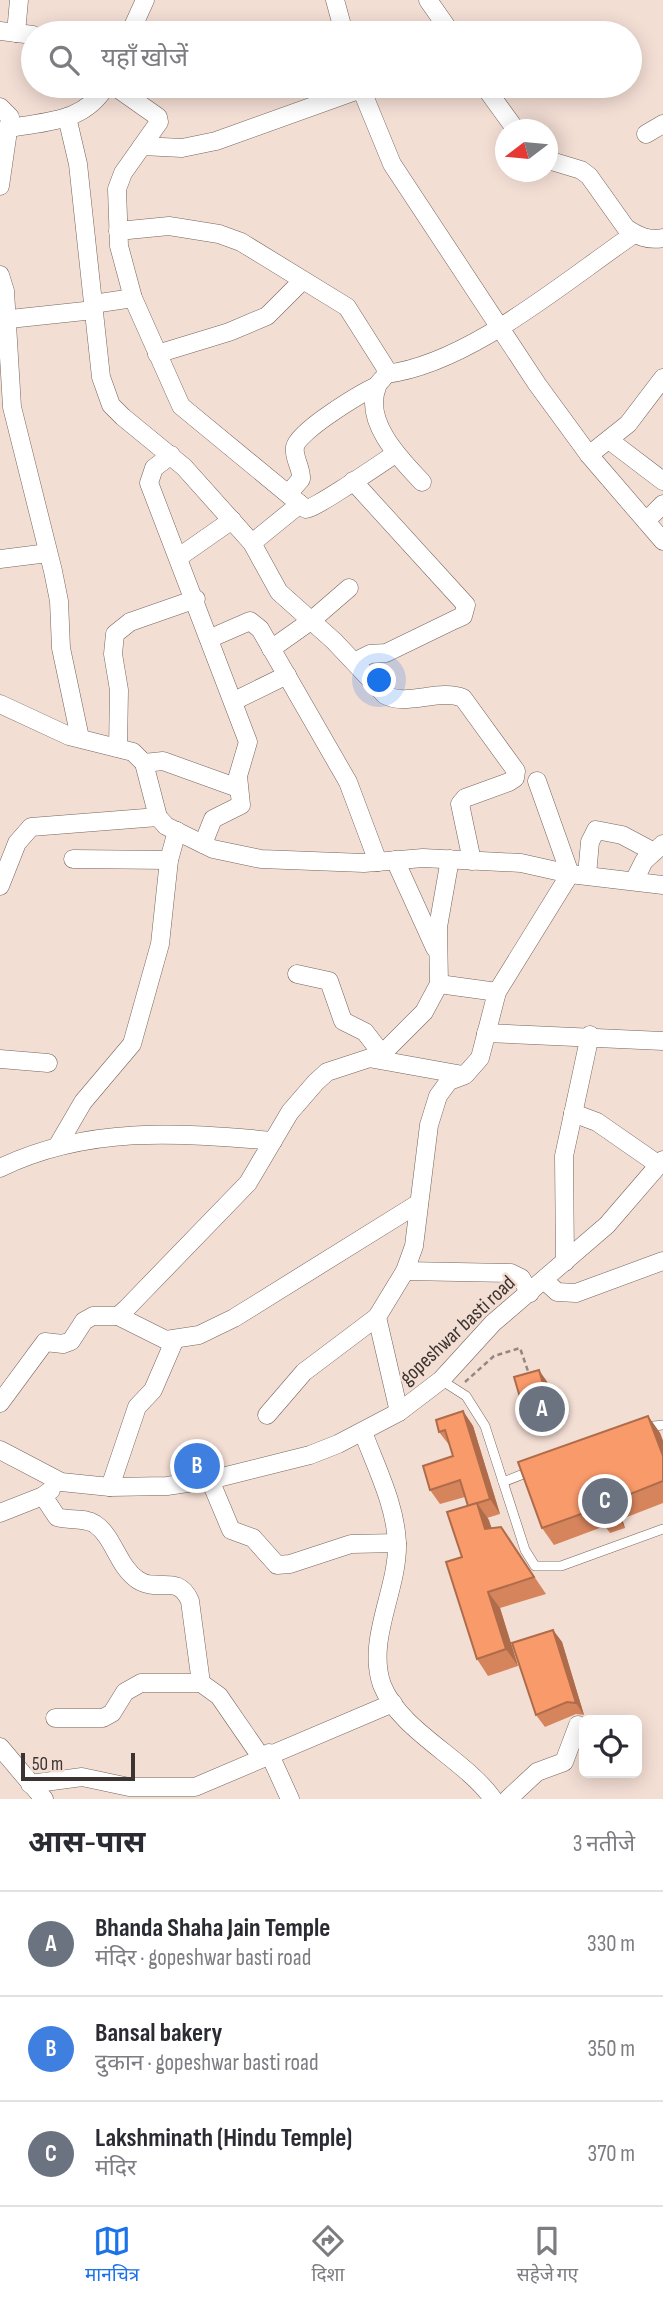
<!DOCTYPE html>
<html lang="hi">
<meta charset="utf-8">
<style>
:root{--surface:#fff;--page:#f7f7f7;--text:#2b2b33;--muted:#7c7c81;--line:#e1e1e2;--accent:#1a73e8}
body{margin:0;font-family:"Sofia Sans Condensed","Noto Sans Devanagari",sans-serif;background:var(--page);color:var(--text)}
.controls{position:absolute;right:21px;bottom:21px;display:grid;overflow:hidden;border-radius:10px;box-shadow:0 4px 18px #0003}
.controls button{width:63px;height:63px;display:grid;place-items:center;padding:0;border:0;border-bottom:2px solid var(--line);background:var(--surface);color:var(--text);font:35px sans-serif}
.compass{position:absolute;left:495px;top:119px;width:63px;height:63px;border-radius:50%;background:var(--surface);box-shadow:0 4px 18px #0003;rotate:254deg}
.scale{position:absolute;left:21px;bottom:18px;width:114px;box-sizing:border-box;padding-left:7px;border:4px solid #3c3430;border-top:0;font-size:19px;line-height:24px;white-space:nowrap;color:#3c3430;-webkit-text-stroke:5px #f3ded4;paint-order:stroke}
.you{position:absolute;left:380px;top:681px;width:24px;height:24px;margin:-18px;border:5px solid #fff;border-radius:50%;background:#1a73e8;box-shadow:0 0 0 10px #1a73e833}
.badge{display:grid;place-items:center;width:46px;height:46px;border-radius:50%;background:var(--accent);color:#fff;font-size:23px;font-weight:700}
.pin{position:absolute;translate:-50% -50%;border:4px solid #fff;box-shadow:0 2px 7px #0006}
.list{margin:0;padding:0;list-style:none}
h2{display:flex;justify-content:space-between;align-items:center;height:91px;margin:0;padding:0 28px;font-size:30px}
h2 small{font-size:23px;font-weight:400;color:var(--muted)}
.list li{display:grid;grid-template-columns:46px 1fr auto;gap:21px;align-items:center;box-sizing:border-box;height:105px;padding:0 28px;border-top:2px solid var(--line)}
.list b{display:block;font-size:26px;white-space:nowrap}
.list p{margin:0;font-size:23px;white-space:nowrap;color:var(--muted)}
.list em{font-size:23px;font-style:normal;color:var(--muted)}
.icon{flex:none;width:38px;height:38px;fill:none;stroke:currentColor;stroke-width:2;stroke-linecap:round;stroke-linejoin:round}
.map{position:relative;flex:none;width:663px;height:1799px;overflow:hidden}
.search{position:absolute;background:var(--surface);box-shadow:0 4px 18px #0003;left:21px;right:21px;top:21px;height:77px;display:flex;align-items:center;gap:18px;box-sizing:border-box;padding:0 24px;border-radius:38px;color:var(--muted);font-size:26px}
.sheet{height:406px;background:var(--surface)}
nav{display:flex;justify-content:space-around;align-items:center;box-sizing:border-box;height:98px;border-top:2px solid var(--line);background:var(--surface);font-size:19px;color:var(--muted)}
nav a{display:grid;justify-items:center;gap:4px}
nav .on{color:var(--accent)}
.map>svg:first-child{display:block}
</style>
<div class="map">
<svg width="663" height="1799" viewBox="0 0 663 1799">
<rect width="100%" height="100%" fill="#f3ded4"/>
<g fill="none" stroke-linecap="round" stroke-linejoin="round">
<!-- lane casing -->
<g stroke="#76645b" stroke-width="10">
<g id="lane">
<path d="M441 1380 466 1396 485 1426 525 1550 535 1566H561L663 1529"/>
<path d="M645 1427 663 1425"/>
<path d="M503 1482 531 1471"/>
</g>
</g>
<!-- street casing -->
<g stroke="#76645b" stroke-width="19">
<g id="street">
<path d="M335 0 344 33"/>
<path d="M428 0 451 33"/>
<path d="M0 31 33 35"/>
<path d="M16 33 19 0"/>
<path d="M130 33 145 0"/>
<path d="M114 86 158 117 159 122 123 173 117 189 119 246 133 298 181 406 306 509C313 510 383 462 395 454"/>
<path d="M360 86 392 164 537 384 589 455 663 541"/>
<path d="M484 86 516 130"/>
<path d="M0 107 10 117 0 186"/>
<path d="M67 117 78 164 101 377 111 405 123 417 184 467 252 543 279 592 334 641 385 695C407 707 439 688 463 698L516 771 515 778 509 782 465 798 460 804 472 861"/>
<path d="M10 128C49 121 84 122 106 86"/>
<path d="M646 134 663 124"/>
<path d="M142 146 182 148 216 141 361 89"/>
<path d="M548 160 581 170 589 176 626 228C638 236 648 241 663 238"/>
<path d="M118 231 169 226 219 234 241 242 347 307 385 367 386 374C384 379 378 382 377 387 363 422 401 460 422 482"/>
<path d="M0 275 5 291 12 407 53 571 59 601 61 648 80 738"/>
<path d="M93 304 133 298"/>
<path d="M0 320 94 310"/>
<path d="M157 354 229 332 267 316 302 281"/>
<path d="M386 374C469 364 565 281 634 234"/>
<path d="M609 440 663 481"/>
<path d="M171 455 154 468 149 483 248 742 238 776 241 805 213 819 203 844"/>
<path d="M589 455 628 424 663 378"/>
<path d="M353 481 466 605 463 616 454 620 386 653 370 654 354 662"/>
<path d="M288 494 301 479C302 468 293 458 295 447 298 431 361 393 377 386"/>
<path d="M646 521 663 504"/>
<path d="M252 543 300 504"/>
<path d="M179 557 232 520"/>
<path d="M0 559 48 553"/>
<path d="M211 638 250 621 260 629 348 782 378 862"/>
<path d="M271 649 312 620 349 588"/>
<path d="M234 701 287 675"/>
<path d="M0 704 69 736 133 752 144 763 158 817 166 826 213 849 261 859 364 863 423 858 521 863 570 874 663 885"/>
<path d="M118 748 119 690 113 654 115 634 130 622 196 599"/>
<path d="M144 763 163 761 238 788"/>
<path d="M73 859 169 860"/>
<path d="M395 860 435 948"/>
<path d="M587 875 590 842 596 830 622 835 652 851"/>
<path d="M634 881 644 861 663 844"/>
<path d="M0 886 17 843 31 827 158 817"/>
<path d="M297 974 329 981 343 1021 365 1032 382 1054"/>
<path d="M439 984 497 992"/>
<path d="M486 1033 663 1041"/>
<path d="M0 1059 48 1063"/>
<path d="M374 1059 463 1075"/>
<path d="M573 1113 597 1122 659 1165"/>
<path d="M58 1145 83 1102 132 1044 160 944 169 860 177 831"/>
<path d="M0 1168C86 1126 180 1132 273 1141"/>
<path d="M565 1262 564 1156 590 1035"/>
<path d="M405 1271 511 1273 521 1278 530 1293"/>
<path d="M544 1280 557 1292 576 1293 663 1261"/>
<path d="M118 1316 166 1340 199 1335 234 1318 419 1203"/>
<path d="M0 1403 45 1342 63 1344 71 1341 84 1321 93 1316H118L126 1309 248 1183 290 1112 316 1082 327 1072 382 1054 424 1012 439 984 438 927 450 859"/>
<path d="M399 1412 377 1317 405 1271 414 1246 429 1125 438 1096 449 1081 465 1075 480 1058 497 992 570 874 537 781"/>
<path d="M267 1415 304 1372 377 1317"/>
<path d="M363 1432C376 1467 396 1506 397 1544 398 1590 366 1640 382 1685 400 1731 465 1759 493 1799"/>
<path d="M0 1450 61 1482 110 1487 167 1486 214 1479 310 1455 338 1444 399 1412 441 1380 493 1323 607 1225 663 1160"/>
<path d="M210 1480 231 1530 253 1538 277 1565 290 1564 351 1544 397 1543"/>
<path d="M110 1487 137 1407 153 1390 175 1339"/>
<path d="M43 1496 57 1517C69 1521 84 1517 95 1524 114 1537 118 1567 138 1580 158 1593 178 1573 190 1601L201 1683"/>
<path d="M0 1513 43 1496 51 1490"/>
<path d="M55 1718H103L112 1713 125 1692 141 1683H201L219 1696 261 1757"/>
<path d="M0 1747 44 1799"/>
<path d="M269 1753 290 1799"/>
<path d="M30 1784 82 1777 129 1787H195L393 1703"/>
<path d="M508 1799 537 1772 564 1762 578 1725"/>
</g>
</g>
<!-- path -->
<path stroke="#958780" stroke-width="2.5" stroke-dasharray="5 3.5" stroke-linecap="butt" d="M465 1382 494 1356 520 1348 529 1374"/>
<!-- lane -->
<use href="#lane" stroke="#fff" stroke-width="9"/>
<!-- street -->
<use href="#street" stroke="#fff" stroke-width="18"/>
</g>
<!-- wall -->
<g fill="#d6845c">
<path d="M548 1383 561 1427 536 1434 527 1421Z"/>
<path d="M463 1411 473 1426 500 1514 487 1518 491 1528 501 1527 546 1594 500 1608 518 1666 488 1676 477 1659 462 1557 468 1506 465 1497 440 1504 430 1490 453 1456 450 1446 439 1432Z"/>
<path d="M648 1416 660 1433 663 1441V1503L622 1519 625 1528 610 1533 605 1526 554 1545 542 1528Z"/>
<path d="M553 1630 562 1642 584 1715 576 1714 545 1727 536 1715Z"/>
</g>
<!-- shaded-wall -->
<g fill="#ae6c4b">
<path d="M539 1370 548 1383 561 1427 552 1414Z"/>
<path d="M463 1411 473 1426 500 1514 490 1499Z"/>
<path d="M648 1416 660 1433 663 1441V1456Z"/>
<path d="M610 1502 622 1519 625 1528 614 1511Z"/>
<path d="M477 1503 489 1520 497 1545 485 1529Z"/>
<path d="M488 1592 500 1608 518 1666 506 1649Z"/>
<path d="M553 1630 562 1642 584 1715 576 1703Z"/>
</g>
<!-- building -->
<g fill="#f99a6b" stroke="#ae6c4b" stroke-width="2">
<path d="M539 1370 552 1414 527 1421 514 1377Z"/>
<path d="M463 1411 490 1499 468 1506 460 1480 430 1490 423 1466 453 1456 445 1430 439 1432 436 1420Z"/>
<path d="M648 1416 663 1456V1481L610 1502 614 1511 598 1516 595 1509 542 1528 518 1462Z"/>
<path d="M477 1503 485 1529 501 1527 534 1577 488 1592 506 1649 477 1659 446 1562 462 1557 447 1512Z"/>
<path d="M553 1630 576 1703 567 1702 536 1715 512 1643Z"/>
</g>
<g text-anchor="middle" stroke-width="5" stroke-linejoin="round" paint-order="stroke">
<!-- street labels -->
<g font-size="21" fill="#3c3430" stroke="#f3ded4">
<text transform="translate(457 1330) rotate(-43)" y="7">gopeshwar basti road</text>
</g>
</g>
</svg>
<div class="controls">
<button><svg class="icon" aria-label="locate" viewBox="0 0 24 24"><circle cx="12" cy="12" r="6"/><path d="M12 2v4M12 18v4M2 12h4M18 12h4"/></svg></button>
</div>
<svg class="compass" viewBox="-18 -18 36 36"><path d="M0-13l5 13h-10z" fill="#e53935"/><path d="M0 13l5-13h-10z" fill="#7c7c81"/></svg>
<div class="scale">50 m</div>
<div class="you"></div>
<div class="pin badge" style="left:542px;top:1409px;background:#6b7280">A</div>
<div class="pin badge" style="left:197px;top:1466px;background:#3f7fe0">B</div>
<div class="pin badge" style="left:605px;top:1501px;background:#6b7280">C</div>
<div class="search"><svg class="icon" aria-label="search" viewBox="0 0 24 24"><circle cx="10" cy="10" r="6"/><path d="M15 15l6 6"/></svg>यहाँ खोजें</div>
</div>
<section class="sheet">
<h2>आस-पास<small>3 नतीजे</small></h2>
<ul class="list">
<li><span class="badge" style="background:#6b7280">A</span><div><b>Bhanda Shaha Jain Temple</b><p>मंदिर · gopeshwar basti road</p></div><em>330 m</em></li>
<li><span class="badge" style="background:#3f7fe0">B</span><div><b>Bansal bakery</b><p>दुकान · gopeshwar basti road</p></div><em>350 m</em></li>
<li><span class="badge" style="background:#6b7280">C</span><div><b>Lakshminath (Hindu Temple)</b><p>मंदिर</p></div><em>370 m</em></li>
</ul>
</section>
<nav>
<a class="on"><svg class="icon" aria-label="map" viewBox="0 0 24 24"><path d="M3 6l6-2 6 2 6-2v14l-6 2-6-2-6 2zM9 4v14M15 6v14"/></svg>मानचित्र</a>
<a><svg class="icon" aria-label="directions" viewBox="0 0 24 24"><path d="M12 3l9 9-9 9-9-9zM9 14v-3h6M13 9l2 2-2 2"/></svg>दिशा</a>
<a><svg class="icon" aria-label="saved" viewBox="0 0 24 24"><path d="M7 4h10v16l-5-4-5 4z"/></svg>सहेजे गए</a>
</nav>
